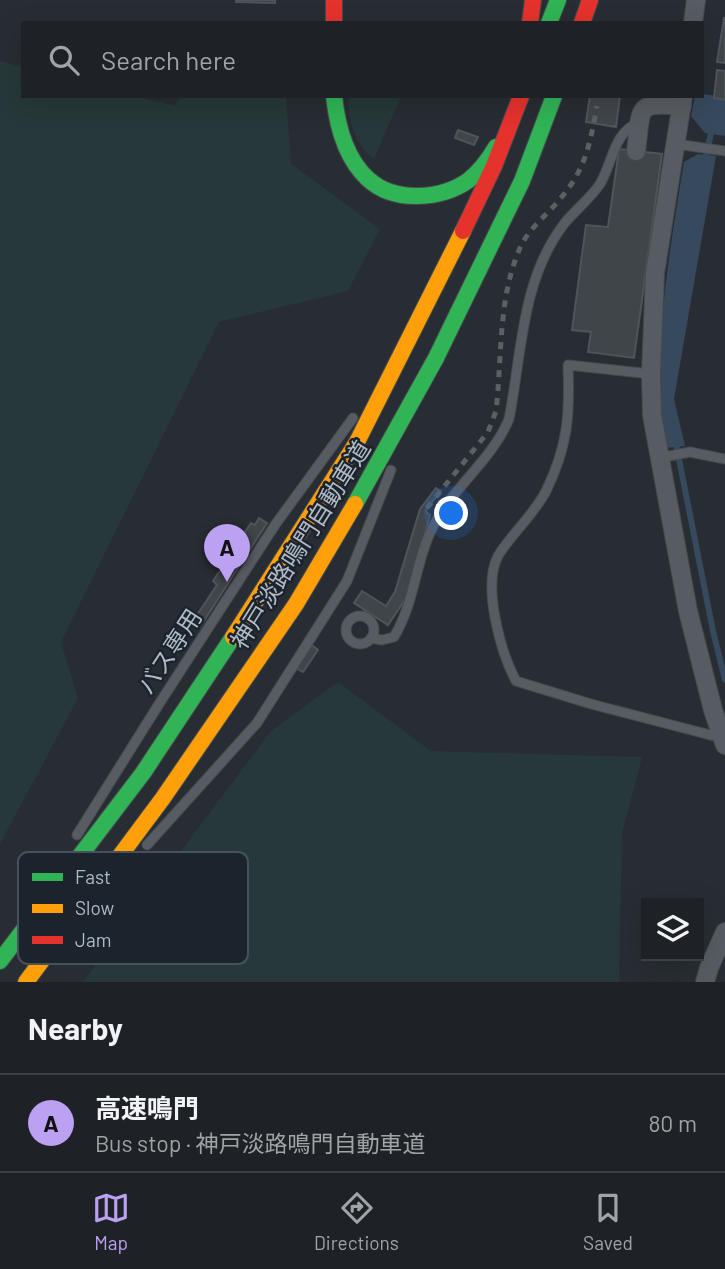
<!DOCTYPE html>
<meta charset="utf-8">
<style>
:root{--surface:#1e2226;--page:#262a2e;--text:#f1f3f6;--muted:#a1a4a7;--line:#3c3f43;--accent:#bca0f2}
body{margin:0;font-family:Barlow,"Noto Sans JP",sans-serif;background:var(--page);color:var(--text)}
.controls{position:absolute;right:21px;bottom:21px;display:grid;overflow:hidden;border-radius:0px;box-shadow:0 7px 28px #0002}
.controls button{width:63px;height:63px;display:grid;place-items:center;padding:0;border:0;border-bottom:2px solid var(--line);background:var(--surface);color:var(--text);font:35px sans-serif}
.you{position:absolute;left:452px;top:514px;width:24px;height:24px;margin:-18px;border:5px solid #fff;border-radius:50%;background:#1a73e8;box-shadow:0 0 0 10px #1a73e833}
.badge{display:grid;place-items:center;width:46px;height:46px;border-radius:50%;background:var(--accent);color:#111;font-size:23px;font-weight:700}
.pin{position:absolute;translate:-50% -58px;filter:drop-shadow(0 2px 4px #0008)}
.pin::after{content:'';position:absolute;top:37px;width:24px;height:21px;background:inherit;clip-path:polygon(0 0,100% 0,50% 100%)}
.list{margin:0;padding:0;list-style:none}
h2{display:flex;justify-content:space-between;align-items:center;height:91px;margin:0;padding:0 28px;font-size:30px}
h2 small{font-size:23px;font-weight:400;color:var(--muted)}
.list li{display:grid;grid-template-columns:46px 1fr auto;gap:21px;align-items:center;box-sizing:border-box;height:98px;padding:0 28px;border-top:2px solid var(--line)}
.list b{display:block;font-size:26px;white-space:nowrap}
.list p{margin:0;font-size:23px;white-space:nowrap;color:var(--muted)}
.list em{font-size:23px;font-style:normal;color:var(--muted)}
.icon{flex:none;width:38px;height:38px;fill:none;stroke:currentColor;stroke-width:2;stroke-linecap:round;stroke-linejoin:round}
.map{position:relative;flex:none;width:725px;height:982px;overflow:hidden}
.search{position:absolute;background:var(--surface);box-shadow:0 7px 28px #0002;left:21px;right:21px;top:21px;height:77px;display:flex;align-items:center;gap:18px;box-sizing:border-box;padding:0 24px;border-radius:0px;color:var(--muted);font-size:26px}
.sheet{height:189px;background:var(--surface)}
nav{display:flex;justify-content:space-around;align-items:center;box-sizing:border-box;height:98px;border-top:2px solid var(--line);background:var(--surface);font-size:19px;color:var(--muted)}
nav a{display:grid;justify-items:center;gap:4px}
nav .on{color:var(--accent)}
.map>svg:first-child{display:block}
</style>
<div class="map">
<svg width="725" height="982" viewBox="0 0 725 982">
<rect width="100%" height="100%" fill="#282d33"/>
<!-- green -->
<g fill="#263839">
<path d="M0 61 23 67V96H136L175 106 181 96H286L291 164 380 229 348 291 219 322 61 642 78 698 0 844Z"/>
<path d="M349 96H401L374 159C355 146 347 118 349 96Z"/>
<path d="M338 682 431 751 642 757 622 834 619 982H83L271 731Z"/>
</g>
<!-- water -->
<g fill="#37495d">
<path d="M702 94 725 97V136L705 133 691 116 695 96H702Z"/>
<path d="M698 154 716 156 674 399 685 446 666 448C664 434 660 419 659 405 657 323 671 242 684 162Z"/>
</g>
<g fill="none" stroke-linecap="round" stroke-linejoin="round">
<!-- stream -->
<g stroke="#37495d" stroke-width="6">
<path d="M705 162 712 128"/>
<path d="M675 439 713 631 725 680"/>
</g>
</g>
<!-- building -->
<g fill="#40454a" stroke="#4f545b" stroke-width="2">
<path d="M236 0H275V3L236 2Z"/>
<path d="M724 18H725V63L717 62Z"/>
<path d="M717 70 725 71V100L714 98Z"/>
<path d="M590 96H620L616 127 586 122Z"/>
<path d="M458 130 478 137 474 145 455 138Z"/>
<path d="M619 149 662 154 634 358 588 352 591 332 572 330 586 225 608 227Z"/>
<path d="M436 488 441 491 427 508 426 512 430 515 406 598 388 625 354 603 362 591 386 606 395 592 420 509Z"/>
<path d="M259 518 267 523 200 627 193 621 217 585 213 581 251 523 255 525Z"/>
<path d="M312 645 318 650 303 672 296 668Z"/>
</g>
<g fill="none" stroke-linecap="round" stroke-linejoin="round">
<!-- lane casing -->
<g stroke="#46494e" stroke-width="11">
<g id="lane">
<path d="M676 144 725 151"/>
<path d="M651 374 568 365C570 415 568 446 546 491 534 515 511 534 498 556 482 586 501 653 516 681L591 704 722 738"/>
<path d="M659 458 690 452 725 459"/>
<circle cx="360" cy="630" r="14"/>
<path d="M371 638 382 640 394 637C416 600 415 560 434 525 454 486 492 460 509 419 522 353 521 280 564 224 575 210 590 199 600 184 613 162 613 133 639 122"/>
<path d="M77 835 159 704 275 525 353 418"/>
<path d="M147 845 257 723 347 581 391 470"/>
</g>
</g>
<!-- street casing -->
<g stroke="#46494e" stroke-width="20">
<g id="street">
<path d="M693 23 696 0"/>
<path d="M683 96 655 273 651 374 652 415 688 611 713 710 725 745"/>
<path d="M636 151C642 108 634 101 682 106"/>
<path d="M705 982 709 968 725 932"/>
</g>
</g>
<!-- fast casing -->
<g stroke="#454a50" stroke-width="18">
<g id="fast">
<path d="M549 23 558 0"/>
<path d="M334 96C337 125 345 158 368 179 394 203 441 200 469 180 480 171 489 159 496 147"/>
<path d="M355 504 436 358 522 181 554 96"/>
<path d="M0 961 143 773 233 637"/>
</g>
</g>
<!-- slow casing -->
<g stroke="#454a50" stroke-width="18">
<g id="slow">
<path d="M233 637 357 442 463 231"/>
<path d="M26 982 163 798 296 604 355 504"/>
</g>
</g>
<!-- jam casing -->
<g stroke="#454a50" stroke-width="18">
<g id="jam">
<path d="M334 0V23"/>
<path d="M530 23 533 0"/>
<path d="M582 23 590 0"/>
<path d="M463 231 494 166 521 96"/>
</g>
</g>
<!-- lane -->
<use href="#lane" stroke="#575c62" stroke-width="9"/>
<!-- street -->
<use href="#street" stroke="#575c62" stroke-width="18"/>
<!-- fast -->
<use href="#fast" stroke="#30b455" stroke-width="16"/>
<!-- slow -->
<use href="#slow" stroke="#ff9f0a" stroke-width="16"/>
<!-- jam -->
<use href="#jam" stroke="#e5322d" stroke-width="16"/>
<!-- rail -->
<path stroke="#5b6065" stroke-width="5" stroke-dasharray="7 7" stroke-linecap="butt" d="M427 508 488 432 496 411C502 359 498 297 520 248 528 229 547 215 560 199 586 169 590 143 597 106"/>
</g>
<g text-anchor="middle" stroke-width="5" stroke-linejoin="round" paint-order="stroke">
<!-- street labels -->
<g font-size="24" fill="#b1bac5" stroke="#1b242d">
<text transform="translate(301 545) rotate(-58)" y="8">神戸淡路鳴門自動車道</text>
<text transform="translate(170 652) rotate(-57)" y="8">バス専用</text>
</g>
</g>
<!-- legend -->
<rect x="18" y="852" width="230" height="112" rx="10" fill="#1b242d" stroke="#48515b" stroke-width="2"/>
<rect x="32" y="873" width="31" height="8" fill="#30b455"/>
<rect x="32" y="904" width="31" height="9" fill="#ff9f0a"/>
<rect x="32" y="936" width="31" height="8" fill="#e5322d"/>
<g font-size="19" fill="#b1bac5">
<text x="75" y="884">Fast</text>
<text x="75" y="915">Slow</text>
<text x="75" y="947">Jam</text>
</g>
</svg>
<div class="controls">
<button><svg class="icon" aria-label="layers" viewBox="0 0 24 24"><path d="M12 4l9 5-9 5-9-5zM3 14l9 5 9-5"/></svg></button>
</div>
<div class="you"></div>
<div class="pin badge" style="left:227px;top:582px">A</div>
<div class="search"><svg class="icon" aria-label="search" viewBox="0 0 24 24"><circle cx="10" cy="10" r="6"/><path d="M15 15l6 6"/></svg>Search here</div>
</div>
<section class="sheet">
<h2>Nearby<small></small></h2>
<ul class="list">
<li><span class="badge">A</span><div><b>高速鳴門</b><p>Bus stop · 神戸淡路鳴門自動車道</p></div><em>80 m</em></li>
</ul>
</section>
<nav>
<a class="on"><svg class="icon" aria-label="map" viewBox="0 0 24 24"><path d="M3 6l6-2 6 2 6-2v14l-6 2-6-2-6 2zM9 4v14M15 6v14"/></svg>Map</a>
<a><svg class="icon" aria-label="directions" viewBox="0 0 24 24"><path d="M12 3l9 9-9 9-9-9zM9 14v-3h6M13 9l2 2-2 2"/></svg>Directions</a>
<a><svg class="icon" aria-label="saved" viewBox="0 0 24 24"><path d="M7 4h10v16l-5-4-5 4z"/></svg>Saved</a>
</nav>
